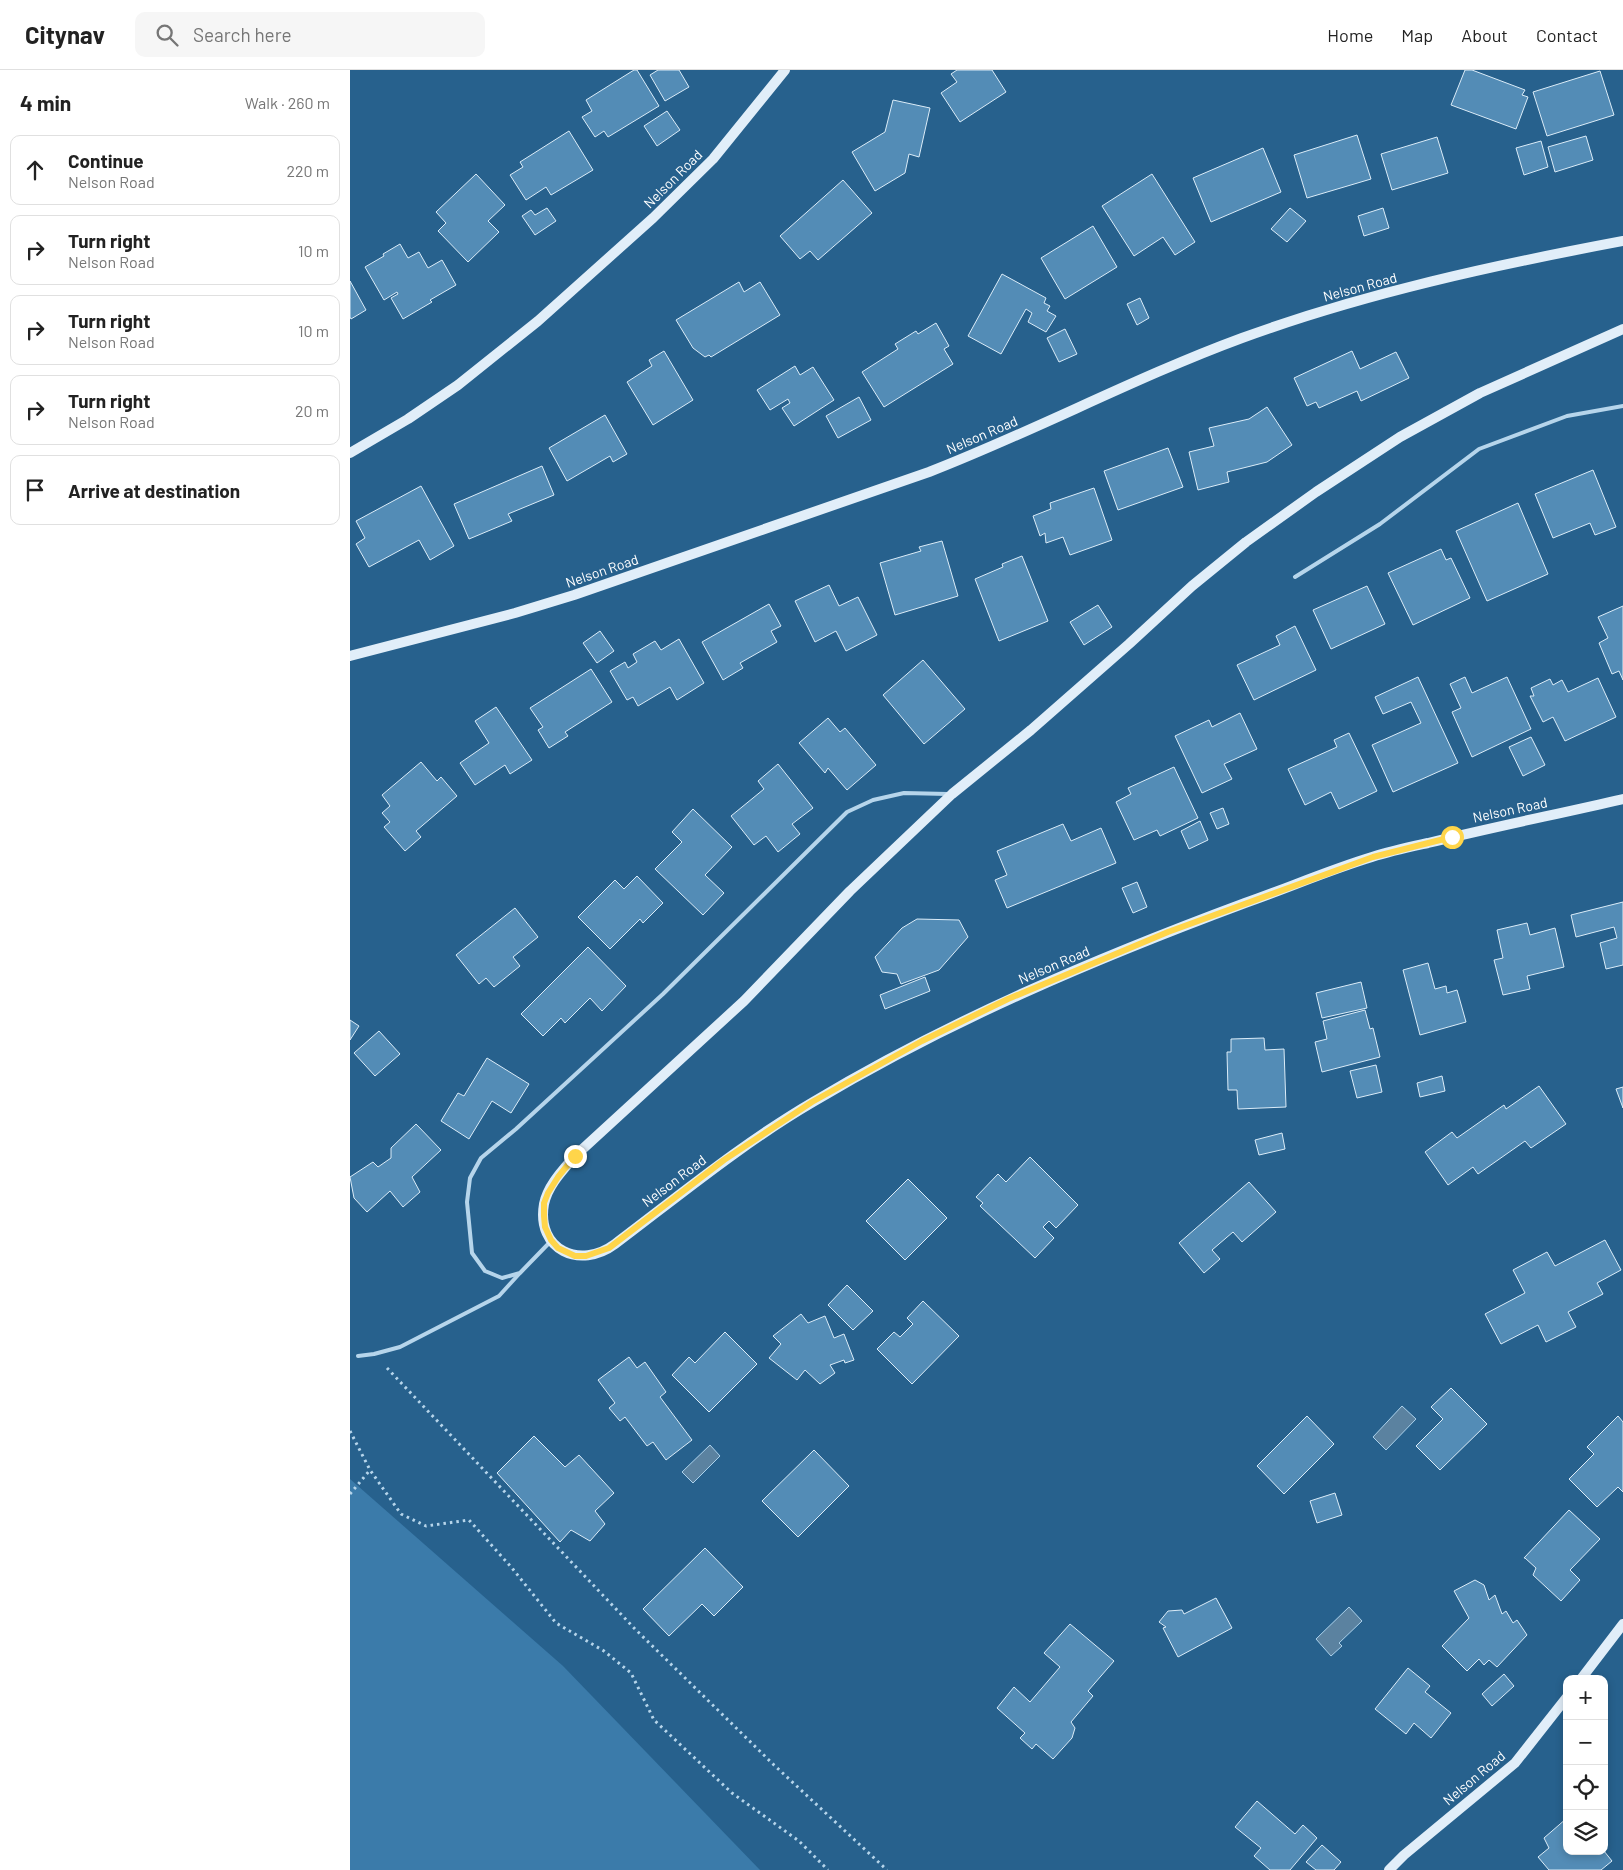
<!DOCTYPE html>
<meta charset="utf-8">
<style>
:root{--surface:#fff;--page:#f6f6f6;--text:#222;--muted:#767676;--line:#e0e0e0}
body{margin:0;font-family:Barlow,sans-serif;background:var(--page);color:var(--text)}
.controls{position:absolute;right:15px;bottom:15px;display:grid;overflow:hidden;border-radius:10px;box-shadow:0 2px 8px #0003}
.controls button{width:45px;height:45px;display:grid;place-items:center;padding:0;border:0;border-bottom:1px solid var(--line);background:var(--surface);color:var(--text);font:25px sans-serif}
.stop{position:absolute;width:15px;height:15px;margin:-11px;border:4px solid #ffd54a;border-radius:50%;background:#fff}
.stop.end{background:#ffd54a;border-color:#fff;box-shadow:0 1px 5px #0008}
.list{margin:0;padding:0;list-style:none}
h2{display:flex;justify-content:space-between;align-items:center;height:65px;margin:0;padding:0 20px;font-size:21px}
h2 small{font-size:16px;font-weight:400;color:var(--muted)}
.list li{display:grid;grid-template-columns:32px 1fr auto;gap:15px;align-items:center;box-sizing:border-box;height:70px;margin:0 10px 10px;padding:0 10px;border:1px solid var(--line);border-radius:10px}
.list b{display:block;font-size:19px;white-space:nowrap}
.list p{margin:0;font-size:16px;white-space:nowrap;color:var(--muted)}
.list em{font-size:16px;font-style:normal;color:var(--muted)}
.icon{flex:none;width:28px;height:28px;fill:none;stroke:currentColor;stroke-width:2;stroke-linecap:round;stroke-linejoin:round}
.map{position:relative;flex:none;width:1273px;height:1800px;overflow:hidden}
header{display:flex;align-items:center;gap:30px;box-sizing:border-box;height:70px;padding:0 25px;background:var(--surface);border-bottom:1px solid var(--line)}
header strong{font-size:24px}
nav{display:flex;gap:28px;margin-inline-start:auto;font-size:18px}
.search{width:350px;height:45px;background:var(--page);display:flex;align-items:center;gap:12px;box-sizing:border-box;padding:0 18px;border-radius:10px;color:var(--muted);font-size:19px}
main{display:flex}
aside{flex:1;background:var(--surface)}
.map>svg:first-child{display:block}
</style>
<header>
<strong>Citynav</strong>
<div class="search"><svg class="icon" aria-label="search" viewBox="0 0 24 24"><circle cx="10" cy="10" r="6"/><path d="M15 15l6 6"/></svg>Search here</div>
<nav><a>Home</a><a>Map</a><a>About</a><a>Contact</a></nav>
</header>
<main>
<aside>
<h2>4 min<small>Walk · 260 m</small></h2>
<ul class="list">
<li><svg class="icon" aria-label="ahead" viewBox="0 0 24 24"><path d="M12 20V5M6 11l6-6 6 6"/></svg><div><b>Continue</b><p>Nelson Road</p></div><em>220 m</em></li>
<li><svg class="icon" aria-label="right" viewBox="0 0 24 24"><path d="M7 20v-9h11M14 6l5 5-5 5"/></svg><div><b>Turn right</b><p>Nelson Road</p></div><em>10 m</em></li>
<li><svg class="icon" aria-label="right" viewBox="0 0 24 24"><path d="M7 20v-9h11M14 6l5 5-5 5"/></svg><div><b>Turn right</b><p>Nelson Road</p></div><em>10 m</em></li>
<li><svg class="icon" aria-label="right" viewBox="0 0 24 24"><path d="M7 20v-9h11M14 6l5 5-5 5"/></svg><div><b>Turn right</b><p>Nelson Road</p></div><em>20 m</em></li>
<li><svg class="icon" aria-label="arrive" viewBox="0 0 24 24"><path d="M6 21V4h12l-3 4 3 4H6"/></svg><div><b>Arrive at destination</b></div></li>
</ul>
</aside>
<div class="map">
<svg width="1273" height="1800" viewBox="0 0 1273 1800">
<rect width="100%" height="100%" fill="#27618d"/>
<!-- green -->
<path fill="#3b7baa" d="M0 1409 213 1596 410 1800H0Z"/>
<!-- water -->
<g fill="#5b82a0" stroke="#abd1eb">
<path d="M1052 1336 1066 1349 1036 1380 1023 1367Z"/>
<path d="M360 1375 370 1386 343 1413 332 1402Z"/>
<path d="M999 1537 1012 1551 989 1573 992 1576 981 1586 966 1569Z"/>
</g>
<!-- building -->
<g fill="#538cb6" stroke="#dbecf8">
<path d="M284 0H287L309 36 258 67 254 61 245 67 232 47 242 41 236 30Z"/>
<path d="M308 0H329L339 17 315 31 300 5Z"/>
<path d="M607 0H642L656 22 610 52 591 23 607 12 601 4Z"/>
<path d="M1115 0H1122L1175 20 1172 25 1178 27 1166 59 1101 35Z"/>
<path d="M1250 1 1264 45 1197 66 1183 22Z"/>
<path d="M543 30 580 38 569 87 559 84 555 103 525 121 502 82 535 62Z"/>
<path d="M317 41 330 60 307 76 294 56Z"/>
<path d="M219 61 243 100 201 125 196 117 176 130 160 105 173 97 170 92Z"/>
<path d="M1007 65 1021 109 957 128 944 85Z"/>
<path d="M1236 66 1243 90 1205 102 1198 77Z"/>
<path d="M1087 67 1098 103 1042 120 1031 84Z"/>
<path d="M1191 71 1198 97 1174 105 1166 78Z"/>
<path d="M913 78 931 122 861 152 843 108Z"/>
<path d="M126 104 155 135 138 151 149 162 118 192 88 161 96 153 86 142Z"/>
<path d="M802 104 845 172 825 185 813 167 784 186 752 136Z"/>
<path d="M493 110 522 143 468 190 460 181 450 189 430 166Z"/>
<path d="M197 138 206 151 185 165 172 146 181 140 185 145Z"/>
<path d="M940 138 956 151 937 172 921 159Z"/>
<path d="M1033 138 1039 158 1014 166 1008 146Z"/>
<path d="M743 156 767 197 715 229 691 188Z"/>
<path d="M50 174 58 188 69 182 78 198 92 190 106 215 80 230 82 232 53 249 41 228 48 224 47 222 34 230 15 197 34 186 33 184Z"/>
<path d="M652 204 696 228 694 233 700 236 697 241 706 246 696 262 678 252 682 243 676 239 651 284 618 266Z"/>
<path d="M0 211 16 240 1 249 0 247Z"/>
<path d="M389 212 394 222 410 212 430 245 361 287 359 285 355 287 343 278 326 250Z"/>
<path d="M790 228 799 248 787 255 777 234Z"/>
<path d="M586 253 599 276 594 279 603 294 534 337 512 302 548 279 545 274 566 261 568 264Z"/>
<path d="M715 259 727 284 709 292 697 268Z"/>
<path d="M314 281 343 330 303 355 277 312 302 296 299 290Z"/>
<path d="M1002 281 1010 299 1046 282 1059 308 1011 331 1007 321 969 338 966 332 957 336 944 308Z"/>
<path d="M445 296 450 305 463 297 484 330 444 356 432 338 440 333 438 329 420 340 407 320Z"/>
<path d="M509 327 521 350 488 368 476 346Z"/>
<path d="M917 337 942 375 917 392 877 402 879 412 848 420 839 382 864 376 859 358 899 349Z"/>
<path d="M255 345 277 384 263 392 260 386 217 411 199 378Z"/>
<path d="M818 378 833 417 768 440 754 401Z"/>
<path d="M192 396 204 425 158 444 162 451 119 469 104 434Z"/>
<path d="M1243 400 1266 457 1245 465 1240 453 1203 468 1185 424Z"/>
<path d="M71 416 104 476 80 490 69 470 19 497 6 474 15 468 6 451Z"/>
<path d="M744 418 762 470 720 485 713 467 696 473 695 463 690 466 683 446 701 439 700 433Z"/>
<path d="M1168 433 1198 504 1137 531 1106 461Z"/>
<path d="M592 471 608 526 545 545 530 493 571 481 569 477Z"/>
<path d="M1091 479 1096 490 1101 488 1120 528 1063 555 1038 503Z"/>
<path d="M672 486 698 551 649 571 625 509 653 497 652 494Z"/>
<path d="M479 515 489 536 508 527 527 565 496 581 486 561 465 572 445 531Z"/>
<path d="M1017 516 1035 554 981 579 963 540Z"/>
<path d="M419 534 431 556 421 561 427 572 390 593 393 598 373 610 352 572Z"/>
<path d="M748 535 762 557 734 575 720 552Z"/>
<path d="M1273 536V610L1269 601 1262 604 1249 573 1258 568 1248 547Z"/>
<path d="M945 556 966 600 904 630 887 595 930 575 926 566Z"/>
<path d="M250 561 264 581 247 593 233 573Z"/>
<path d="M329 569 354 613 327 630 320 617 288 636 283 627 277 630 260 601 275 592 278 598 287 592 283 584 305 571 311 580Z"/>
<path d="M573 590 615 639 574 674 533 625Z"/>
<path d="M241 599 262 632 215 662 218 666 199 678 188 660 193 657 180 638Z"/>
<path d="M1068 607 1108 693 1043 722 1022 675 1071 653 1061 632 1033 644 1025 627Z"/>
<path d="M1115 607 1122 623 1157 607 1181 659 1122 687 1102 642 1111 638 1100 614Z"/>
<path d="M1248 608 1266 647 1215 671 1203 647 1193 652 1180 626H1184L1181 618 1200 609 1203 615 1212 610 1218 622Z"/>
<path d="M146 637 182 690 160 704 155 695 125 715 110 693 139 673 125 651Z"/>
<path d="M890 643 907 679 874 694 882 709 852 723 825 666 859 650 862 657Z"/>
<path d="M478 648 490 662 495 658 526 695 497 720 478 698 475 703 449 673Z"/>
<path d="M999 663 1027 721 989 739 981 722 955 735 938 699 987 677 984 670Z"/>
<path d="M1181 667 1195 695 1173 706 1159 677Z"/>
<path d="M71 692 87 711 91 707 107 726 66 761 71 767 55 781 34 757 40 752 32 743 40 736 32 725Z"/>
<path d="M428 694 463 738 442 754 450 764 428 782 416 766 404 775 381 746 414 719 408 711Z"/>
<path d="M824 697 848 748 810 766 807 760 784 770 766 732 781 724 778 718Z"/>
<path d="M873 738 879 754 867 759 860 743Z"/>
<path d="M343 739 382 777 355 805 374 823 353 845 305 799 332 772 322 762Z"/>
<path d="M850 751 858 770 839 779 831 761Z"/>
<path d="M713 754 721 771 751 758 766 793 657 838 645 810 657 805 647 781Z"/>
<path d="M287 806 313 833 293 853 290 849 260 879 228 847 265 810 274 819Z"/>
<path d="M787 812 797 837 783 843 772 818Z"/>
<path d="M1273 832V895L1256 899 1250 873 1267 868 1264 857 1226 867 1221 845Z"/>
<path d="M165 838 188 867 163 887 170 896 144 917 136 908 129 914 106 885Z"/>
<path d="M567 849 609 850 618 867 589 900 551 914 547 904 532 902 525 887 552 858Z"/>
<path d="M1177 853 1180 865 1205 858 1214 897 1177 906 1180 919 1153 925 1144 890 1153 888 1147 860Z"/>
<path d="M238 877 276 916 252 941 240 928 215 953 211 948 193 966 171 944Z"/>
<path d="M1078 893 1085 919 1096 916 1097 923 1107 920 1116 952 1070 965 1053 900Z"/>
<path d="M575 907 580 921 535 939 530 925Z"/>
<path d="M1011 912 1017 938 972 948 966 923Z"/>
<path d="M1015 940 1020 959 1023 958 1030 987 972 1002 965 972 977 969 973 951Z"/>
<path d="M0 950 9 956 0 970Z"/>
<path d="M29 961 50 984 25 1006 4 983Z"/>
<path d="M914 968 915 980 934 979 936 1037 888 1039 887 1020H878L877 982H881V969Z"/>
<path d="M137 988 179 1014 161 1043 142 1031 119 1069 91 1051 108 1023 114 1026Z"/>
<path d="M1026 995 1032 1022 1007 1028 1000 1001Z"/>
<path d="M1092 1006 1095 1021 1070 1027 1067 1013Z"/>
<path d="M1189 1016 1216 1054 1181 1078 1175 1071 1128 1104 1123 1097 1098 1115 1075 1082 1102 1062 1107 1068 1154 1035 1156 1039Z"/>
<path d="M1273 1017V1038L1266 1019Z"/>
<path d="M66 1054 91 1080 62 1107 70 1122 53 1137 40 1121 17 1142 4 1128 0 1107 23 1092 28 1097 41 1088V1078Z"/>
<path d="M932 1063 935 1079 909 1085 905 1070Z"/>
<path d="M680 1087 728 1135 706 1158 699 1151 693 1157 704 1168 685 1188 630 1136 633 1133 626 1127 648 1104 656 1112Z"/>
<path d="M558 1109 597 1148 555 1190 516 1151Z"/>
<path d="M899 1112 926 1142 892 1172 883 1162 862 1180 870 1189 854 1203 829 1173Z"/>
<path d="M1255 1170 1271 1200 1247 1213 1253 1224 1218 1242 1226 1257 1196 1272 1188 1255 1151 1274 1135 1244 1175 1223 1163 1200 1197 1182 1205 1196Z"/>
<path d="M497 1215 523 1241 503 1260 478 1235Z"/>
<path d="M573 1231 609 1266 562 1314 527 1279 544 1262 550 1267 563 1254 557 1248Z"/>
<path d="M451 1244 458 1253 475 1246 484 1268 494 1264 504 1290 495 1293 494 1290 480 1295 485 1303 470 1314 455 1300 447 1310 419 1288 431 1274 423 1266Z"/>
<path d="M375 1262 407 1294 359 1342 322 1305 339 1287 345 1293Z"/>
<path d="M279 1287 287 1298 295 1292 316 1322 310 1327 342 1370 316 1390 303 1372 297 1376 275 1347 270 1351 259 1338 265 1333 248 1310Z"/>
<path d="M1101 1318 1137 1354 1090 1400 1066 1376 1093 1349 1081 1337Z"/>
<path d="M957 1346 984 1374 934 1424 907 1396Z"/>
<path d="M1268 1346 1273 1352V1422L1268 1417 1247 1437 1219 1409 1244 1384 1237 1377Z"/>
<path d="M184 1366 215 1397 229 1385 264 1423 245 1441 255 1454 240 1471 221 1460 210 1472 147 1403Z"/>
<path d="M464 1380 499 1416 448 1467 412 1431Z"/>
<path d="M985 1423 992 1445 967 1453 960 1431Z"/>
<path d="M1219 1440 1250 1469 1220 1500 1230 1510 1211 1531 1183 1505 1186 1498 1175 1488H1174Z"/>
<path d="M355 1478 393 1517 364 1546 352 1534 319 1566 293 1539Z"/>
<path d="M1125 1510 1134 1515 1139 1530 1145 1525 1152 1544 1156 1541 1163 1553 1167 1550 1177 1565 1147 1597 1139 1590 1134 1595 1129 1589 1117 1601 1092 1576 1119 1548 1104 1521Z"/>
<path d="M866 1528 882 1558 828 1587 813 1558 816 1557 809 1552 818 1541 832 1540 834 1544Z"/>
<path d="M720 1554 764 1591 738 1621 743 1626 721 1652 725 1658 722 1668 703 1689 686 1674 682 1679 670 1668 675 1663 647 1638 664 1617 680 1632 710 1597 694 1583Z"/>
<path d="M1058 1598 1080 1616 1075 1622 1101 1643 1081 1668 1064 1653 1056 1664 1025 1639Z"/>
<path d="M1154 1604 1164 1616 1142 1636 1132 1624Z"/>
<path d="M907 1731 945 1764 953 1755 967 1768 940 1800H920L904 1786 911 1778 885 1757Z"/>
<path d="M1217 1748V1781H1254L1262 1791 1251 1800H1199L1188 1787 1199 1778 1194 1768Z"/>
<path d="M972 1775 991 1792 984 1800H966L956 1792Z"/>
</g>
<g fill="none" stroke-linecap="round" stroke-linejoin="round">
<!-- path -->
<g stroke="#b6d5eb" stroke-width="3" stroke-dasharray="2.5 4" stroke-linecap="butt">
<path d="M37 1298 285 1559 424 1695 537 1800"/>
<path d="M0 1361 20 1400 51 1444 76 1456 119 1450 162 1498 206 1553 254 1581 281 1603 304 1650 382 1723 449 1771 478 1800"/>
<path d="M0 1424 20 1400"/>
</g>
<!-- lane -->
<g stroke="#b6d5eb" stroke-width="4">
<path d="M945 507 1030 454 1129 379 1217 346 1273 336"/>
<path d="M201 1171 170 1203 152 1208 135 1201 122 1183 117 1132 120 1108 131 1088 166 1059 313 924 497 742 523 730 554 723 598 724"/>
<path d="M8 1286 24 1284 50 1277 149 1226 169 1204"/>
</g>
<!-- secondary -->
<g stroke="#e1eef9" stroke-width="10">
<path d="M1273 259 1130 323 1050 367 966 422 896 472 842 516 779 574 681 660 602 724 500 821 394 931 225 1086C213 1100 198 1115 194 1134 186 1180 230 1200 265 1174 330 1125 393 1073 463 1032 600 950 747 888 895 833 938 818 979 800 1022 787 1041 781 1060 777 1078 773 1143 757 1208 744 1273 729"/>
<path d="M0 383 58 349 108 315 188 251 303 148 363 89 435 0"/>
<path d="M0 586 165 543 224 525 579 402C685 361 786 307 892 268 1015 223 1145 195 1273 171"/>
<path d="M1231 1609 1273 1554"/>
<path d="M1039 1800 1054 1785 1165 1693 1217 1627"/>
</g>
</g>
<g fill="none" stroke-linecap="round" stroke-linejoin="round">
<!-- route -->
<path stroke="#ffd54a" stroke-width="6" d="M225 1086 208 1107 198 1123 194 1133V1146L195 1157 201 1170 208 1178 225 1186H236L259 1178 374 1090 462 1032 572 971 658 929 818 862 1023 787 1102 767"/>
</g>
<g text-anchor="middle" stroke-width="4" stroke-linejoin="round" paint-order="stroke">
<!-- street labels -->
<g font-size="14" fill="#fff" stroke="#27618d">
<text transform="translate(323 109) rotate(-45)" y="5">Nelson Road</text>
<text transform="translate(1010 217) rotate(-15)" y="5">Nelson Road</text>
<text transform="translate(632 365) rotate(-23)" y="5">Nelson Road</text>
<text transform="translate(252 501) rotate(-19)" y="5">Nelson Road</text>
<text transform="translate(1160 740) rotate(-12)" y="5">Nelson Road</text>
<text transform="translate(704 895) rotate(-23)" y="5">Nelson Road</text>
<text transform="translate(324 1111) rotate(-37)" y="5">Nelson Road</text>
<text transform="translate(1124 1708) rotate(-40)" y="5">Nelson Road</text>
</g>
</g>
</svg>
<div class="controls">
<button>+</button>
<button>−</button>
<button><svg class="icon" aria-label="locate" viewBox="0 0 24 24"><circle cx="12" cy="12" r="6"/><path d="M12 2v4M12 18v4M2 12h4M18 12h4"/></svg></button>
<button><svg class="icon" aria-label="layers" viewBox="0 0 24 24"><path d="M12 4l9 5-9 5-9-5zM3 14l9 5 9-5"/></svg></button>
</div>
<div class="stop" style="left:1102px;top:767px"></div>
<div class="stop end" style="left:225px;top:1086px"></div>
</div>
</main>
